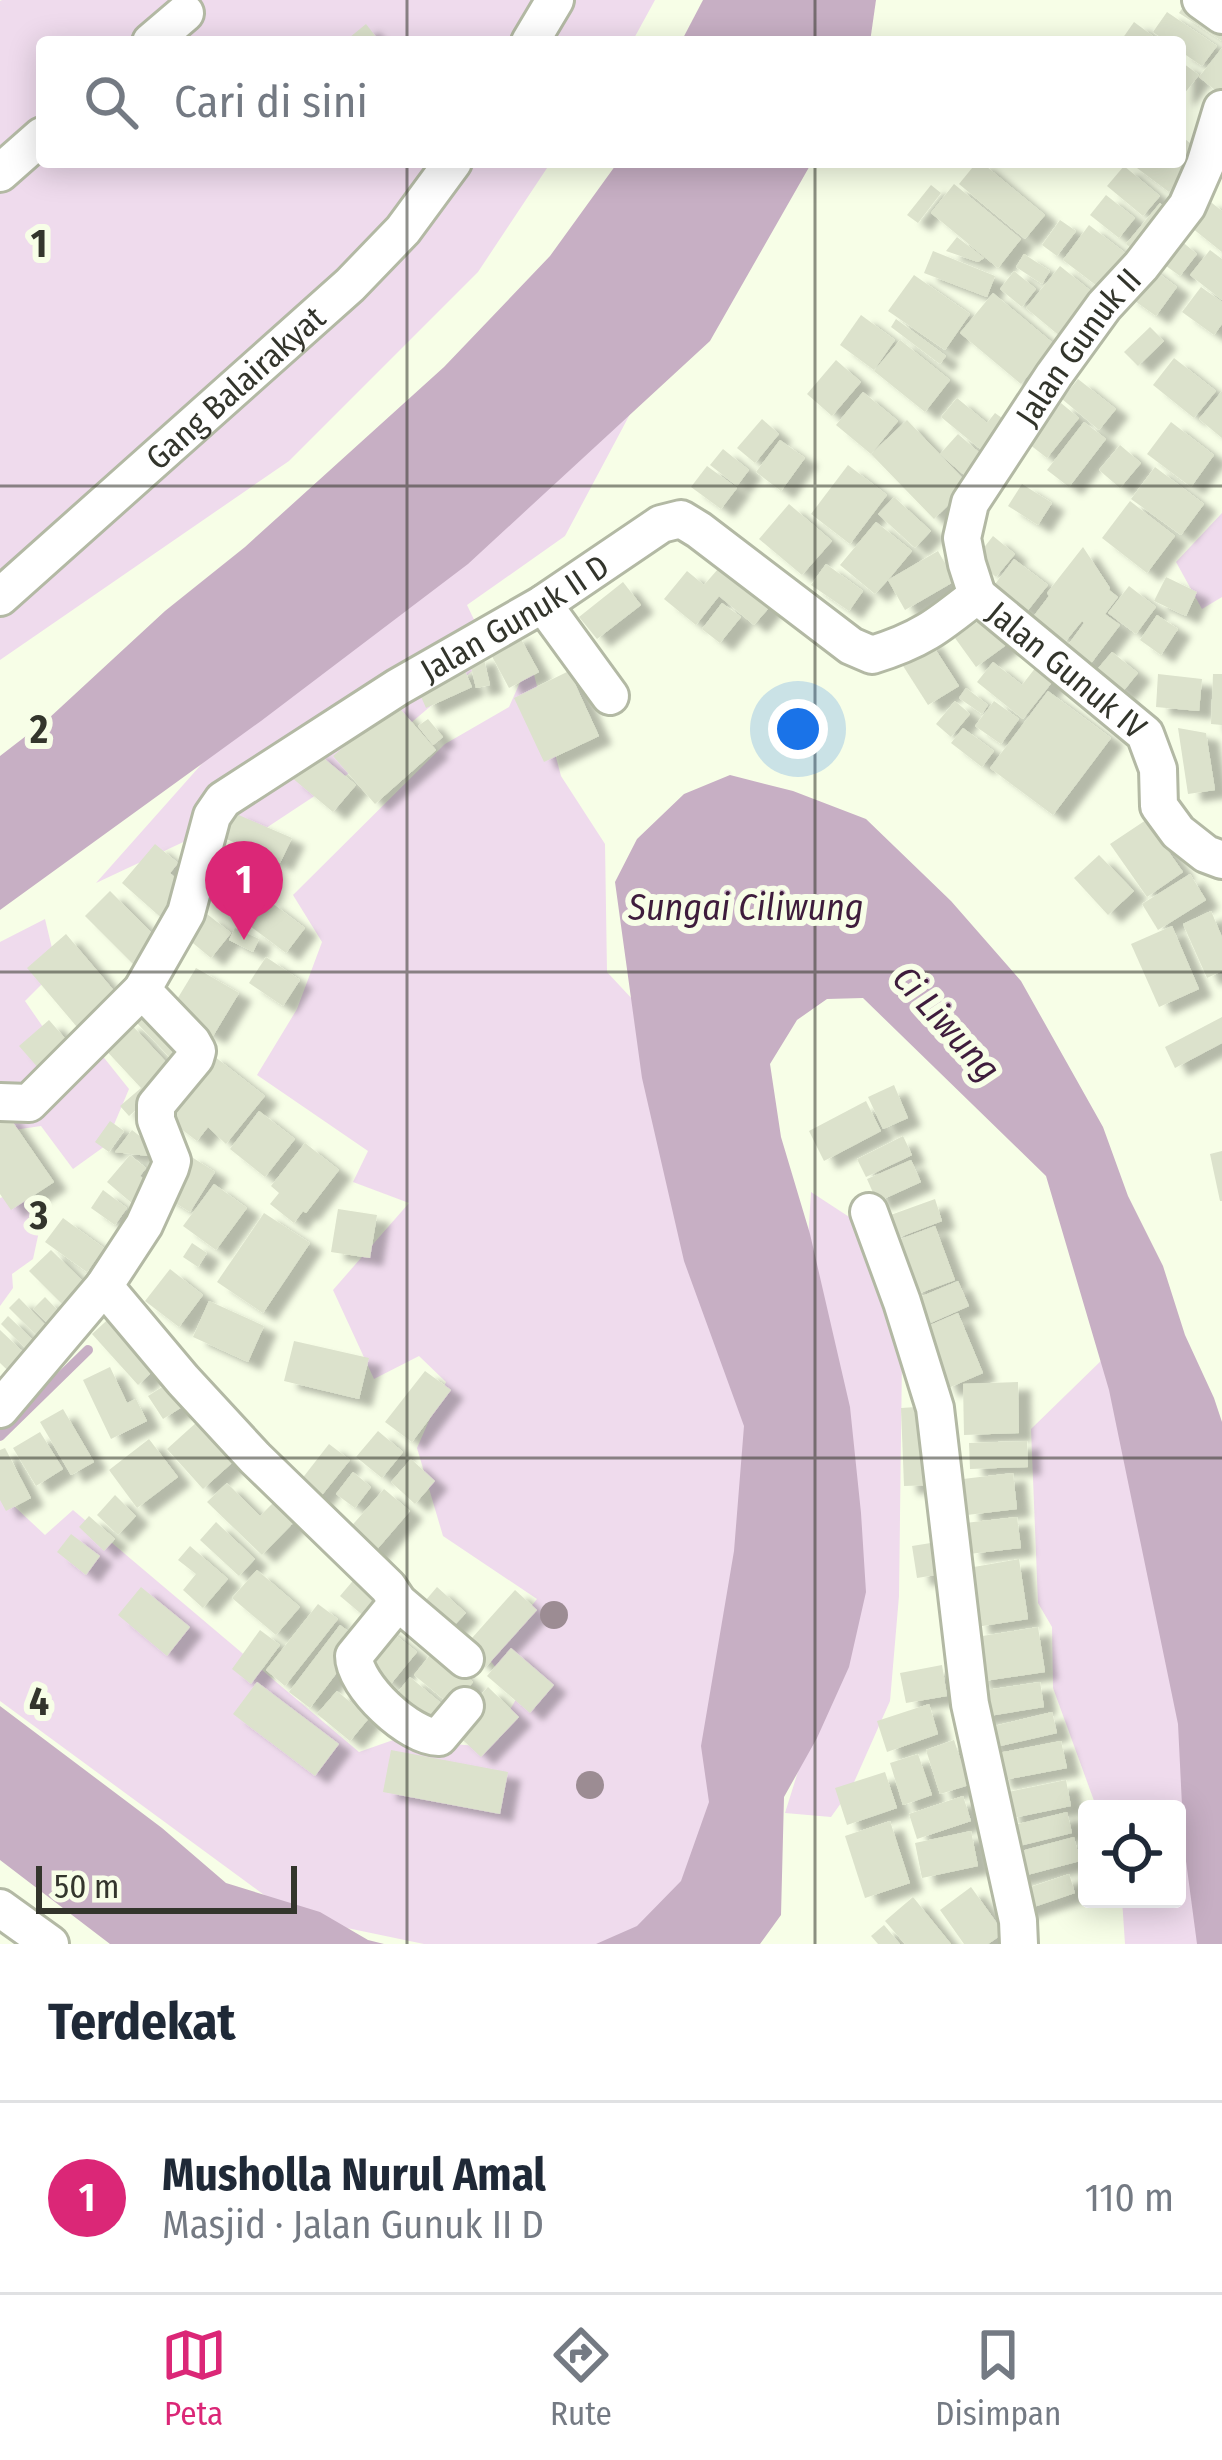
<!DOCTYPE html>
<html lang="id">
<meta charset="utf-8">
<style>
:root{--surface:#fff;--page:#f6f6f7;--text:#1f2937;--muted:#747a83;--line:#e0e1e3;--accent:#db2777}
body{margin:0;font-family:"Fira Sans Condensed",sans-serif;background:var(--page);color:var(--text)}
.controls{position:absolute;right:36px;bottom:36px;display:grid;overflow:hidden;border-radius:12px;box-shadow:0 6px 30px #0003}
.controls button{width:108px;height:108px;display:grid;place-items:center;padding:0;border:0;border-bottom:3px solid var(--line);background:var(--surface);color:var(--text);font:60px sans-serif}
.scale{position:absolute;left:36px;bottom:30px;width:261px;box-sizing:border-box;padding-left:12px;border:6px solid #33352c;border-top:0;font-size:33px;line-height:42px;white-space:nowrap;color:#33352c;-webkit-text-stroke:9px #f7fee7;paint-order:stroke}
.you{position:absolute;left:798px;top:729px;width:42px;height:42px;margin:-30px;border:9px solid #fff;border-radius:50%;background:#1a73e8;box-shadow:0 0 0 18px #1a73e833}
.badge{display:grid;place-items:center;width:78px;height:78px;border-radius:50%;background:var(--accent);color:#fff;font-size:39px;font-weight:700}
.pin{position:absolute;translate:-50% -99px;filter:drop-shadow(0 3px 6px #0008)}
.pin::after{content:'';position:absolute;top:63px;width:42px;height:36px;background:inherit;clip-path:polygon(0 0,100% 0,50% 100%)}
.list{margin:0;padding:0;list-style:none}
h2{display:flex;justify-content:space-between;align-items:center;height:156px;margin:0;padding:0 48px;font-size:51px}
h2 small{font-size:39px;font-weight:400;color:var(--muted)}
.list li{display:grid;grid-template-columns:78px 1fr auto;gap:36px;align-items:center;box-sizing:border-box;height:192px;padding:0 48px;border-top:3px solid var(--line)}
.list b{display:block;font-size:45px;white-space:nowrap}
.list p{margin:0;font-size:39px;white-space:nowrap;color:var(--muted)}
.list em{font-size:39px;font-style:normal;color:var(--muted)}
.icon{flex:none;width:66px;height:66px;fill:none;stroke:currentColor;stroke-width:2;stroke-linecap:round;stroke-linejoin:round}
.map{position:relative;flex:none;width:1222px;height:1944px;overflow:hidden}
.search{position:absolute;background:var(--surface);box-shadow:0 6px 30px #0003;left:36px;right:36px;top:36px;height:132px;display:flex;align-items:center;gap:30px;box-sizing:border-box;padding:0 42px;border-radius:12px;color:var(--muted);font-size:45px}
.sheet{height:348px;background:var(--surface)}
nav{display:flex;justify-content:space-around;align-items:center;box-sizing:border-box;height:168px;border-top:3px solid var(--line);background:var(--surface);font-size:33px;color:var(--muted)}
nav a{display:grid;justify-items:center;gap:6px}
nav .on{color:var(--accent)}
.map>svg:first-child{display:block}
</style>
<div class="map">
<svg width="1222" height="1944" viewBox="0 0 1222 1944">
<defs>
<filter id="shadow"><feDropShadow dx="13" dy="8" stdDeviation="3" flood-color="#0004"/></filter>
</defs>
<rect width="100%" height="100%" fill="#f7fee7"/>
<!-- green -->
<g fill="#efdbed">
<path d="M2 0H655L632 42H42V162H551L478 272 289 461 0 660V1Z"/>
<path d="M669 341 565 536 467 605 491 655 360 766 254 836 226 822 96 883 223 740Z"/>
<path d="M1222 513V597L1202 609 1176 562Z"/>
<path d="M530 660 561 776 605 844 607 972 634 1001 664 1009 769 1528 698 1863 647 1944H424L294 1917 0 1701V1493L45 1535 73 1510 359 1752 396 1739 488 1747 518 1696 489 1659 537 1599 443 1536 417 1448 446 1382 419 1356 374 1379 333 1290 409 1203 353 1182 368 1151 257 1075 297 1009 322 942 293 895 445 744 509 707Z"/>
<path d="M45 919 57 969 25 1001 67 1062 97 1049 129 1089 105 1146 73 1169 41 1126 0 1132V942Z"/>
<path d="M22 1190 43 1213 33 1259 12 1274 13 1288 0 1306V1198Z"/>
<path d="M811 1192 863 1226 902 1359 899 1596 890 1701 851 1789 831 1817 785 1813 861 1570 808 1240Z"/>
<path d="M1106 1356 1189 1706 1210 1944H1125L1122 1899H1177V1809H1097L1053 1688 1052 1627 1038 1603 1031 1429Z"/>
</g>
<!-- water -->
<g fill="#c7afc4">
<path d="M703 0H876L870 42H681Z"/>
<path d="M618 162H812L710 341 468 564 261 721 0 910V756L48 719 165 611 245 547 444 367 550 256Z"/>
<path d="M730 775 793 791 866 819 951 901 1021 981 1103 1127 1128 1196 1163 1266 1185 1335 1214 1398 1222 1422V1944H1197L1184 1846 1178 1724 1109 1390 1046 1176 863 998 827 999 797 1020 770 1064 781 1137 810 1234 850 1407 861 1513 866 1592 849 1667 817 1738 784 1797 781 1915 760 1944H596L637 1926 681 1881 709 1802 701 1746 734 1551 744 1426 684 1261 642 1078 615 882 637 839 684 794Z"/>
<path d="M0 1706 162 1828 226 1883 320 1912 368 1940 384 1944H110L0 1860Z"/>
</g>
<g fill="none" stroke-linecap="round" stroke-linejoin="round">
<!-- stream -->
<path stroke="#c7afc4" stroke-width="10" d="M0 1436 88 1350"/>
</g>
<!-- building -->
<g fill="#dce2cc" filter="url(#shadow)">
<path d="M1188 0 1222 20V41L1179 13Z"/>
<path d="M1167 12 1217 46 1202 66 1180 51V42H1167L1153 32Z"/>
<path d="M1134 22 1161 42H1120Z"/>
<path d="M366 24 380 42H344Z"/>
<path d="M1222 48V92L1220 94 1199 77Z"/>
<path d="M1180 61 1199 75 1180 99Z"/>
<path d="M1180 135 1200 151 1169 192 1129 162H1180Z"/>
<path d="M977 162H981L1045 215 1025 239 959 184Z"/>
<path d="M1124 166 1160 196 1143 216 1107 186Z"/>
<path d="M954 184 1021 239 998 268 931 213Z"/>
<path d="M931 185 941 193 918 223 907 215Z"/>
<path d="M1106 195 1135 218 1119 238 1090 215Z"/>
<path d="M1207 199 1222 211V252L1187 224Z"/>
<path d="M1160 203 1176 217 1143 258 1126 244Z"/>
<path d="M1060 220 1076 231 1057 256 1042 245Z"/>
<path d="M1089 225 1128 255 1101 289 1063 260Z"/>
<path d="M957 237 984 258 978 262 946 251Z"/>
<path d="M1180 240 1197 254 1180 276 1162 263Z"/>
<path d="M1210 250 1222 259V300L1190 275Z"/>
<path d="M933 251 995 276 987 297 924 273Z"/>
<path d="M1024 254 1050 271 1042 284 1016 267Z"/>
<path d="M1146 264 1177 287 1156 316 1125 294Z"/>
<path d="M1060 266 1096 295 1061 337 1026 308Z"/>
<path d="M1014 271 1036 289 1022 307 1000 289Z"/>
<path d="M914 275 970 314 945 350 888 311Z"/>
<path d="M1201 287 1222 302V324L1214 335 1182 312Z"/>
<path d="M993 293 1054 344 1021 384 960 333Z"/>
<path d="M861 315 895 340 874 370 840 345Z"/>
<path d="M896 319 946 356 940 364 891 327Z"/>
<path d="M1150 327 1164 341 1138 366 1124 352Z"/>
<path d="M900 340 950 380 925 412 874 371Z"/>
<path d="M1174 358 1216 391 1194 418 1153 385Z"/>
<path d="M836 360 861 382 832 416 807 394Z"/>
<path d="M1078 379 1116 409 1099 430 1062 399Z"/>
<path d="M1222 391V438L1199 419Z"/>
<path d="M863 392 898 421 871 454 836 425Z"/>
<path d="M957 398 987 423 995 413 1016 428 985 453 941 417Z"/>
<path d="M1061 403 1079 418 1047 458 1029 444Z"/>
<path d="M762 419 779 434 755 463 737 448Z"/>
<path d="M907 420 969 485 934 519 871 454Z"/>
<path d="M1084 422 1106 439 1069 487 1047 470Z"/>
<path d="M1171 422 1214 455 1191 487 1147 454Z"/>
<path d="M958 434 982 455 964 475 940 454Z"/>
<path d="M780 440 805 458 781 491 756 472Z"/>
<path d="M1120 445 1141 463 1120 488 1099 470Z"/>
<path d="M723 449 749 470 737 486 710 465Z"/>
<path d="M848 465 887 495 850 544 811 514Z"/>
<path d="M707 466 737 488 721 509 691 487Z"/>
<path d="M1155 467 1204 504 1181 535 1131 499Z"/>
<path d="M1022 484 1052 503 1038 525 1008 506Z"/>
<path d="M894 497 931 531 915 548 878 514Z"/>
<path d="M1130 501 1175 536 1147 573 1102 538Z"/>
<path d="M789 504 832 541 802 575 759 539Z"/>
<path d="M876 522 912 551 888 580 938 551 955 581 905 610 888 580 875 594 840 565Z"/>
<path d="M993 536 1015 554 996 577 975 559Z"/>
<path d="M1083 547 1110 588 1109 590 1118 597 1105 614 1120 625 1086 670 1072 660 1078 652 1068 645 1084 623 1082 621 1065 642 1033 617 1049 596 1047 593Z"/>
<path d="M1014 559 1048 585 1025 614 992 588Z"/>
<path d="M725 561 774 602 754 625 719 596 696 625 664 599 687 571 704 585Z"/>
<path d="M826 564 863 591 849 611 811 585Z"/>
<path d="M1166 577 1197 592 1186 616 1154 601Z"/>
<path d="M623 582 641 605 597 639 579 617Z"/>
<path d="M1129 586 1156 607 1136 634 1108 613Z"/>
<path d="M722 603 741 617 720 643 702 629Z"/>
<path d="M988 614 1009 643 976 667 955 638Z"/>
<path d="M1157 615 1178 629 1161 655 1140 640Z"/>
<path d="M517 632 539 672 509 688 488 649Z"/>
<path d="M928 638 959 686 928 705 898 658Z"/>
<path d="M1112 652 1138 673 1121 694 1095 672Z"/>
<path d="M483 655 490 685 476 688 469 658Z"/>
<path d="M993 662 1022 685 1040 662 1057 676 1023 719 977 682Z"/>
<path d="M462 664 472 687 426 708 416 685Z"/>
<path d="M569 671 599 736 544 762 514 698Z"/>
<path d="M1158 674 1202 679 1199 711 1156 707Z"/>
<path d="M1213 674H1222V725L1211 724Z"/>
<path d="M966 688 988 705 982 714 959 698Z"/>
<path d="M1048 691 1111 738 1053 815 990 768Z"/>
<path d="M955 701 970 714 951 737 936 724Z"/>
<path d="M994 701 1019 719 1001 744 975 726Z"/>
<path d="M395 703 436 750 375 804 333 756Z"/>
<path d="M428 719 443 737 433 745 418 726Z"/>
<path d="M963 728 994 751 982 767 951 743Z"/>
<path d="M1178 728 1206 733 1215 790 1188 794Z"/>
<path d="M314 750 356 785 333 812 291 777Z"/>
<path d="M234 813 292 838 280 863 222 837Z"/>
<path d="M1146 820 1183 872 1147 897 1110 844Z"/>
<path d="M155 844 178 863 170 873 192 893 166 922 122 883Z"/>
<path d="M219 844 254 858 238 896 203 883Z"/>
<path d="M1099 855 1134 891 1108 915 1074 878Z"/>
<path d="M1190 874 1206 900 1158 930 1142 904Z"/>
<path d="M110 891 165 946 140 971 85 916Z"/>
<path d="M268 900 305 928 286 953 250 926Z"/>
<path d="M1211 911 1222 937V971L1207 978 1183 924Z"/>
<path d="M207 914 231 933 211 958 188 939Z"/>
<path d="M1172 926 1199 989 1159 1007 1131 944Z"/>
<path d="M235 928 259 939 253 952 229 940Z"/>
<path d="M66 934 116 993 77 1027 27 968Z"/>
<path d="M266 957 300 980 283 1006 249 983Z"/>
<path d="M196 968 239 993 213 1036 170 1011Z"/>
<path d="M143 1015 183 1057 176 1064 136 1022Z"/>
<path d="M1222 1017V1043L1175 1068 1165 1047Z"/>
<path d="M49 1020 77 1052 47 1078 19 1046Z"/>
<path d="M128 1021 167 1063 151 1080 172 1062 180 1071 129 1116 120 1106 141 1088 102 1046Z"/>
<path d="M210 1053 265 1096 226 1144 208 1127 197 1141 163 1115Z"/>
<path d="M894 1085 908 1118 883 1129 868 1097Z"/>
<path d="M866 1101 881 1131 824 1161 809 1131Z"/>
<path d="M5 1111 54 1182 11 1210 0 1194V1114Z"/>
<path d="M259 1111 295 1139 265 1177 230 1149Z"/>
<path d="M110 1121 124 1131 109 1152 95 1142Z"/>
<path d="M132 1130 155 1148 148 1156 115 1152Z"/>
<path d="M903 1136 912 1155 866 1177 857 1159Z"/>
<path d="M305 1143 339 1170 306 1213 303 1211 294 1223 270 1204 279 1193 271 1186Z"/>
<path d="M1222 1151V1201H1220L1210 1154Z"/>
<path d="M187 1154 215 1172 190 1212 161 1194Z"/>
<path d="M130 1155 146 1168 140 1176 151 1185 134 1205 107 1182Z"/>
<path d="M911 1160 921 1182 877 1202 867 1179Z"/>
<path d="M214 1184 247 1208 216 1250 183 1226Z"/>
<path d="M103 1190 127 1208 115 1225 91 1208Z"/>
<path d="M935 1199 942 1221 892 1240 885 1217Z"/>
<path d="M338 1209 377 1215 370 1258 331 1252Z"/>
<path d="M264 1213 310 1243 263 1313 217 1282Z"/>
<path d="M63 1218 104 1248 87 1272 45 1242Z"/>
<path d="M935 1226 955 1280 912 1296 893 1242Z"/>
<path d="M192 1243 207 1253 198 1267 183 1257Z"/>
<path d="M51 1250 94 1292 72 1314 29 1271Z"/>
<path d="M170 1269 203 1295 179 1327 145 1301Z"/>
<path d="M958 1281 969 1306 919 1328 908 1302Z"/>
<path d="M45 1297 69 1322 57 1333 33 1309Z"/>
<path d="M19 1298 58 1338 49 1348 9 1308Z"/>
<path d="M209 1301 264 1326 248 1362 193 1337Z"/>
<path d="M115 1313 161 1364 138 1385 92 1334Z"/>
<path d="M958 1313 983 1373 946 1389 921 1329Z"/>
<path d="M8 1316 34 1341 26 1349 1 1324Z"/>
<path d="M0 1330 36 1364 20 1382 0 1363Z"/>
<path d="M294 1341 369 1358 359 1399 284 1381Z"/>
<path d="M110 1367 127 1403 136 1399 147 1421 111 1439 83 1380Z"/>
<path d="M425 1371 451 1390 412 1442 385 1422Z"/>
<path d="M178 1377 193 1400 163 1419 148 1396Z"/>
<path d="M1018 1382 1019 1433 964 1435 963 1384Z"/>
<path d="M932 1406 935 1485 904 1486 901 1408Z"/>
<path d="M63 1409 94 1462 71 1475 40 1422Z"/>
<path d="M208 1412 244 1452 203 1489 167 1449Z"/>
<path d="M378 1431 403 1452 382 1478 356 1457Z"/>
<path d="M40 1432 63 1469 36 1486 13 1448Z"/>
<path d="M149 1439 178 1477 137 1508 109 1470Z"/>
<path d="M1027 1441 1028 1467 970 1469 969 1443Z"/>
<path d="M329 1444 350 1460 314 1505 294 1489Z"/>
<path d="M5 1448 31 1498 6 1511 0 1500V1450Z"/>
<path d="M411 1459 435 1481 415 1504 391 1482Z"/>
<path d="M353 1472 371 1487 355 1508 336 1494Z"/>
<path d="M1013 1473 1017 1509 967 1515 963 1479Z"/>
<path d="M227 1483 260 1516 278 1498 298 1518 262 1555 207 1502Z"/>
<path d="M384 1489 410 1511 367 1561 341 1538Z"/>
<path d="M115 1495 136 1516 118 1535 97 1515Z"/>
<path d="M89 1516 115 1539 104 1551 79 1527Z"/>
<path d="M1017 1517 1021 1548 969 1554 965 1523Z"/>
<path d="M216 1522 255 1559 239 1576 200 1540Z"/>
<path d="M71 1534 100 1556 86 1575 57 1552Z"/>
<path d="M937 1542 942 1574 917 1578 912 1546Z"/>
<path d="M190 1546 228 1579 203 1608 183 1590 196 1574 178 1560Z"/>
<path d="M1019 1559 1028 1619 976 1627 968 1568Z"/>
<path d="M257 1570 300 1607 276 1635 232 1598Z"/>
<path d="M357 1576 389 1604 372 1623 340 1596Z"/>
<path d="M141 1587 190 1627 167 1656 118 1615Z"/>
<path d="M437 1587 466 1613 442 1638 414 1614Z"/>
<path d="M515 1590 537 1610 485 1668 463 1648Z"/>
<path d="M318 1604 338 1619 285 1686 266 1670Z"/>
<path d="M340 1625 361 1641 310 1708 289 1692Z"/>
<path d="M384 1626 417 1652 390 1685 356 1659Z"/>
<path d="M1038 1627 1045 1672 977 1682 970 1638Z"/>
<path d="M260 1630 280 1645 251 1684 232 1669Z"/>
<path d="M511 1648 554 1685 530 1713 487 1676Z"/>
<path d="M434 1650 473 1682 453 1707 414 1675Z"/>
<path d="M942 1665 947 1696 906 1703 900 1673Z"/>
<path d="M410 1677 448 1709 427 1734 389 1703Z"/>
<path d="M257 1682 339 1744 315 1776 233 1714Z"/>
<path d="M1040 1682 1044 1707 977 1718 973 1692Z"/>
<path d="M488 1687 519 1717 481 1757 450 1728Z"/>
<path d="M337 1691 369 1718 350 1741 317 1714Z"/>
<path d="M929 1704 938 1734 887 1752 877 1721Z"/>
<path d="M1052 1712 1057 1733 987 1749 982 1729Z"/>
<path d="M954 1740 969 1785 940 1794 926 1750Z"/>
<path d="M1061 1741 1067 1768 999 1781 993 1754Z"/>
<path d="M391 1750 508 1772 500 1814 383 1792Z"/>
<path d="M918 1754 932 1795 903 1805 890 1763Z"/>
<path d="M885 1772 897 1808 847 1825 835 1788Z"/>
<path d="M1066 1780 1071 1806 1008 1819 1003 1793Z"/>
<path d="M963 1796 971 1821 917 1839 909 1814Z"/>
<path d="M1067 1812 1072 1833 1007 1849 1002 1828Z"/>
<path d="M890 1821 910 1883 865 1898 845 1836Z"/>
<path d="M971 1831 978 1866 922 1878 915 1843Z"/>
<path d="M1074 1837 1080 1861 1012 1879 1006 1855Z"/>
<path d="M1069 1874 1075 1893 1019 1912 1013 1893Z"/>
<path d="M971 1887 1004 1933 988 1944H964L940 1910Z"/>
<path d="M913 1897 951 1944H905L885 1921Z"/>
<path d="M884 1925 900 1944H878L871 1936Z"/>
</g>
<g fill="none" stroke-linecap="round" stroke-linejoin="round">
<!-- minor casing -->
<g stroke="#b3b9a4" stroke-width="42">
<g id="minor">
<path d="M1201 0 1222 15"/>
<path d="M151 42 185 13"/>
<path d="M530 42 555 0"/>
<path d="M0 173 42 136"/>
<path id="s1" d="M977 595 967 564 962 538 970 503 1054 375 1104 306 1141 266 1187 206 1205 165 1222 109"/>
<path id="s2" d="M977 595 1145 734 1158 769 1159 806 1178 832 1206 854 1222 860"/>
<path id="s3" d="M0 597 350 285 403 230 453 162"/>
<path d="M543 604 610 696"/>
<path id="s4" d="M0 1102 29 1103 142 990 186 913 212 816 223 800 398 687 543 604 661 524 681 519 699 530 851 646 872 655C921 640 938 626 977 595"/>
<path d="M869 1212 902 1302 935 1408 970 1704 1018 1921 1019 1944"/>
<path d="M104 1286 183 1380 255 1458 388 1587 398 1602 465 1659"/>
<path d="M0 1409 104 1286 144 1225 170 1168 172 1161 156 1120V1105L195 1058 197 1051 192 1042 142 990"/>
<path d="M398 1602 354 1656C354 1685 410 1738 439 1737L465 1706"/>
<path d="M0 1908 50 1944"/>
</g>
</g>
<!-- minor -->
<use href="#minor" stroke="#fff" stroke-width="36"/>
</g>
<!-- trees -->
<g fill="#9c8c93">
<circle cx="554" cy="1615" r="14"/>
<circle cx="590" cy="1785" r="14"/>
</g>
<!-- grid -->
<path fill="none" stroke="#33352c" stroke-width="3" stroke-opacity="0.55" d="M407 0V42M815 0V42M407 162V1944M815 162V1944M0 486H1222M0 972H1222M0 1458H1222"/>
<g text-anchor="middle" stroke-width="12" stroke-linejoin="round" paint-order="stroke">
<!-- street labels -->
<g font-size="33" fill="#33352c" stroke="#f7fee7">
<text dy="12" stroke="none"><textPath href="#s1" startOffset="285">Jalan Gunuk II</textPath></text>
<text dy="12" stroke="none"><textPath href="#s3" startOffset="315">Gang Balairakyat</textPath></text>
<text dy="12" stroke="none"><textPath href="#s4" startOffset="741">Jalan Gunuk II D</textPath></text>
<text dy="12" stroke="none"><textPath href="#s2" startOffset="117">Jalan Gunuk IV</textPath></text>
</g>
<!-- water labels -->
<g font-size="36" font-style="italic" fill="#3e1c3c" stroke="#f7fee7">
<text x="746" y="920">Sungai Ciliwung</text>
<text transform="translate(947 1023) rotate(48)" y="13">Ci Liwung</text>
</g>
</g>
<g font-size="39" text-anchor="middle" font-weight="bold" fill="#33352c" stroke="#f7fee7" stroke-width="12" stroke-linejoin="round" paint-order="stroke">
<text x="39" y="257">1</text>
<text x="39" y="743">2</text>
<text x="39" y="1229">3</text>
<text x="39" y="1715">4</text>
</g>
</svg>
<div class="controls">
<button><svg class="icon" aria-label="locate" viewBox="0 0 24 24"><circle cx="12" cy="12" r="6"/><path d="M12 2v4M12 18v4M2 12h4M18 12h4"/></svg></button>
</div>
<div class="scale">50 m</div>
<div class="you"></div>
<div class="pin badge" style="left:244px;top:940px">1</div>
<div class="search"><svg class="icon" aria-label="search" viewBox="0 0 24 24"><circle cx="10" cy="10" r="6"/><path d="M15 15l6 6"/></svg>Cari di sini</div>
</div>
<section class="sheet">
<h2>Terdekat<small></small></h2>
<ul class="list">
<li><span class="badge">1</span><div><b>Musholla Nurul Amal</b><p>Masjid · Jalan Gunuk II D</p></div><em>110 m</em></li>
</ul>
</section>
<nav>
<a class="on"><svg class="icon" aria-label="map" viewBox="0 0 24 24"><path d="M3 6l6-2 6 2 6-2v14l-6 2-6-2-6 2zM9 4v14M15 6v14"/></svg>Peta</a>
<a><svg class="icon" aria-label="directions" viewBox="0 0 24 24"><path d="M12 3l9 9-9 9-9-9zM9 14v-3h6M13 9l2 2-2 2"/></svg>Rute</a>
<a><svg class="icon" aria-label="saved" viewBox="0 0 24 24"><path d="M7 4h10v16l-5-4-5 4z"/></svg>Disimpan</a>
</nav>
